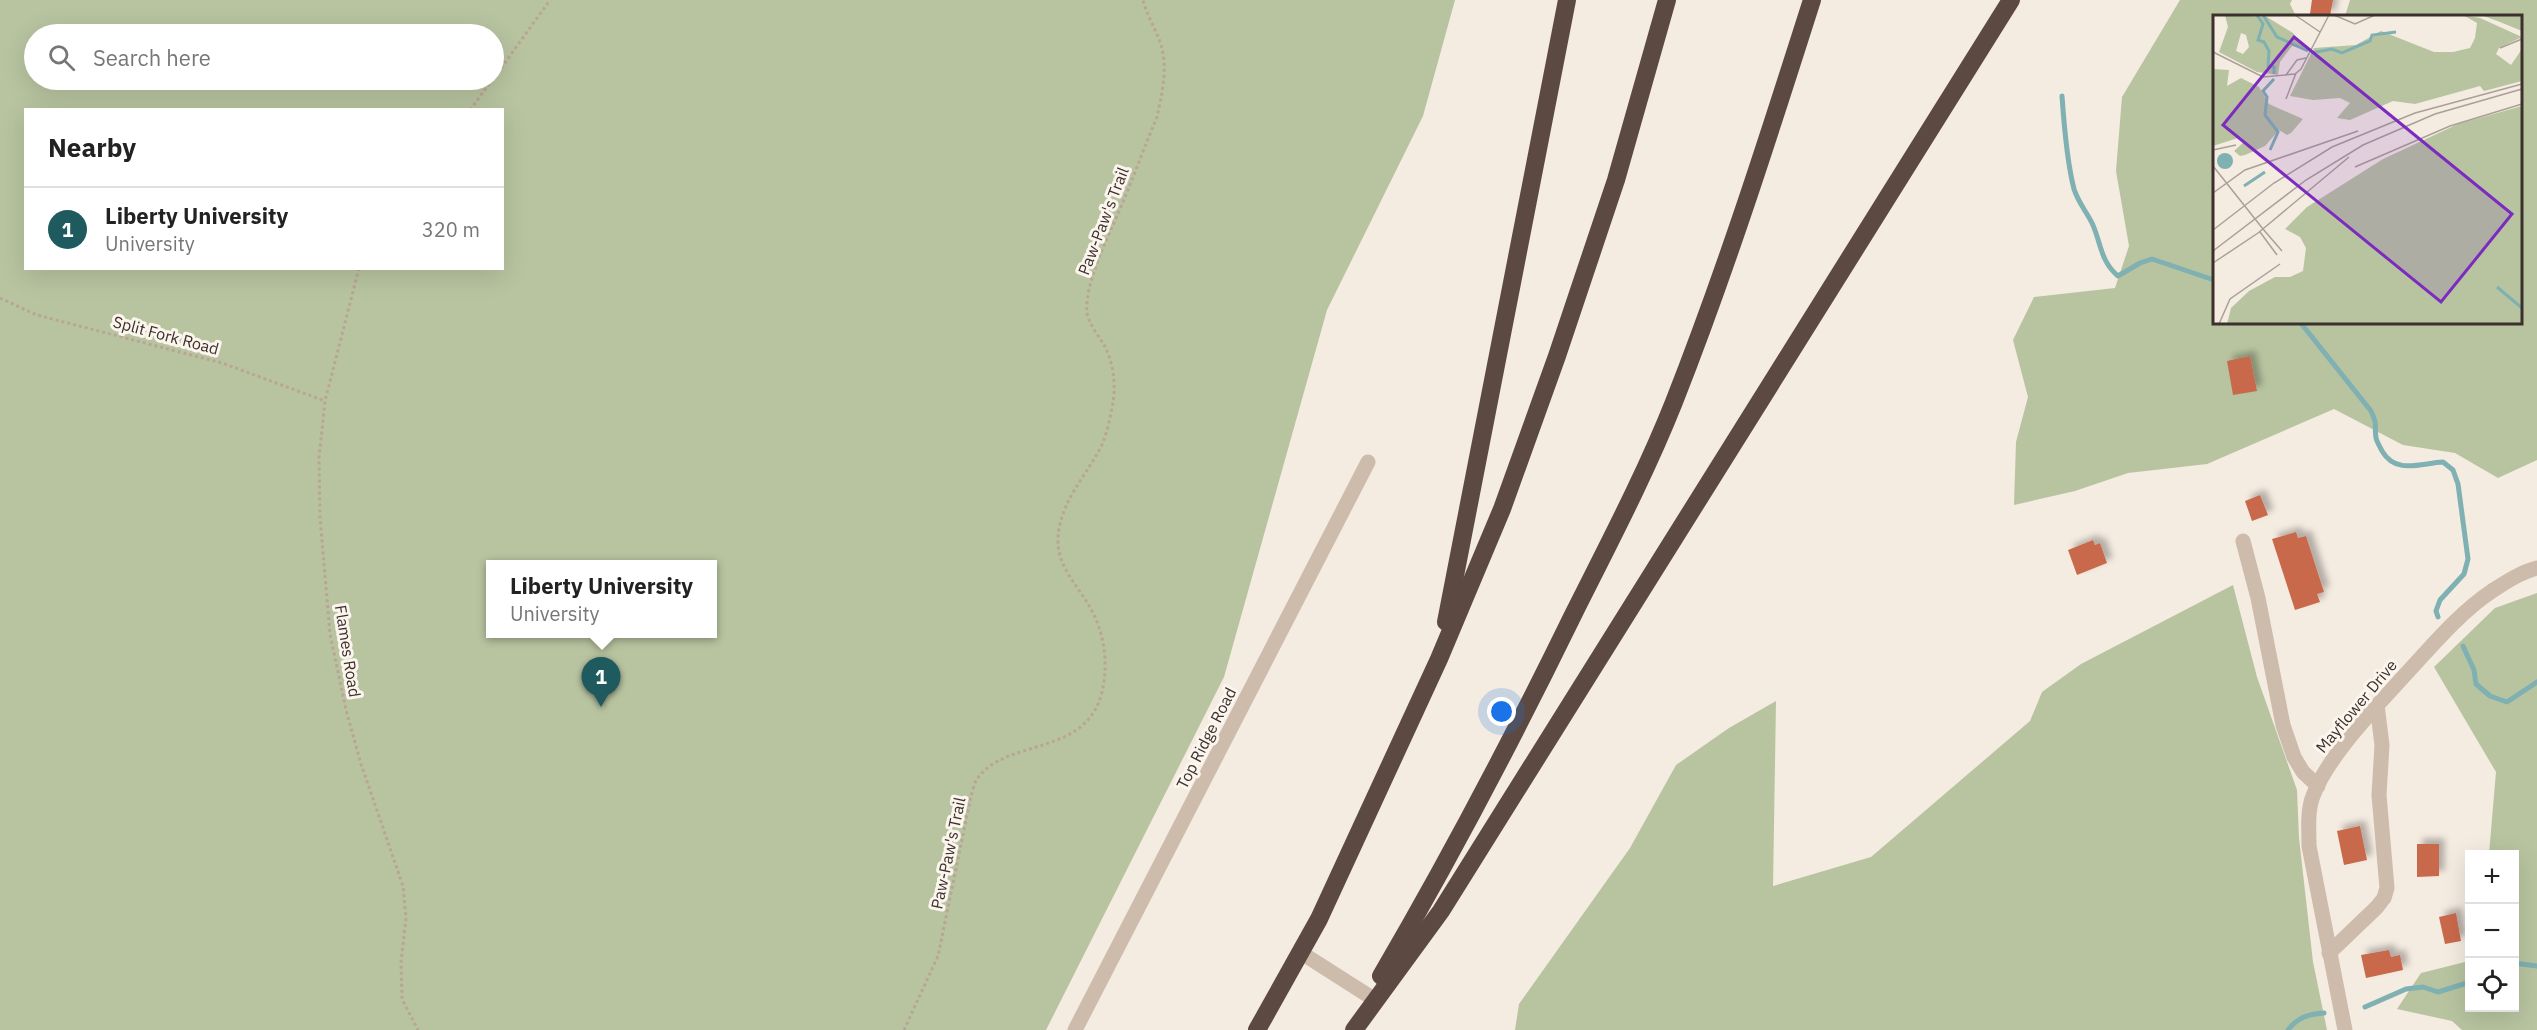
<!DOCTYPE html>
<meta charset="utf-8">
<style>
:root{--surface:#fff;--page:#f6f6f6;--text:#222;--muted:#767676;--line:#e0e0e0;--accent:#1f5a5e}
body{margin:0;font-family:"IBM Plex Sans",sans-serif;background:var(--page);color:var(--text)}
.controls{position:absolute;right:18px;bottom:18px;display:grid;overflow:hidden;border-radius:0px;box-shadow:0 6px 24px #0002}
.controls button{width:54px;height:54px;display:grid;place-items:center;padding:0;border:0;border-bottom:2px solid var(--line);background:var(--surface);color:var(--text);font:30px sans-serif}
.you{position:absolute;left:1502px;top:712px;width:21px;height:21px;margin:-15px;border:4px solid #fff;border-radius:50%;background:#1a73e8;box-shadow:0 0 0 9px #1a73e833}
.badge{display:grid;place-items:center;width:39px;height:39px;border-radius:50%;background:var(--accent);color:#fff;font-size:20px;font-weight:700}
.pin{position:absolute;translate:-50% -50px;filter:drop-shadow(0 2px 3px #0008)}
.pin::after{content:'';position:absolute;top:32px;width:21px;height:18px;background:inherit;clip-path:polygon(0 0,100% 0,50% 100%)}
.popup{position:absolute;left:486px;top:560px;width:231px;height:78px;box-sizing:border-box;display:grid;place-content:center;border-radius:0px;background:var(--surface);filter:drop-shadow(0 2px 4px #0005);font-size:20px;white-space:nowrap;color:var(--muted)}
.popup b{font-size:22px;color:var(--text)}
.popup::after{content:'';position:absolute;left:50%;top:100%;margin-left:-12px;border:12px solid transparent;border-top-color:var(--surface)}
.list{margin:0;padding:0;list-style:none}
h2{display:flex;justify-content:space-between;align-items:center;height:78px;margin:0;padding:0 24px;font-size:26px}
h2 small{font-size:20px;font-weight:400;color:var(--muted)}
.list li{display:grid;grid-template-columns:39px 1fr auto;gap:18px;align-items:center;box-sizing:border-box;height:84px;padding:0 24px;border-top:2px solid var(--line)}
.list b{display:block;font-size:22px;white-space:nowrap}
.list p{margin:0;font-size:20px;white-space:nowrap;color:var(--muted)}
.list em{font-size:20px;font-style:normal;color:var(--muted)}
.icon{flex:none;width:33px;height:33px;fill:none;stroke:currentColor;stroke-width:2;stroke-linecap:round;stroke-linejoin:round}
.map{position:relative;flex:none;width:2537px;height:1030px;overflow:hidden}
.search{position:absolute;background:var(--surface);box-shadow:0 6px 24px #0002;left:24px;top:24px;width:480px;height:66px;display:flex;align-items:center;gap:15px;box-sizing:border-box;padding:0 21px;border-radius:33px;color:var(--muted);font-size:22px}
.panel{position:absolute;background:var(--surface);box-shadow:0 6px 24px #0002;left:24px;top:108px;width:480px;height:162px;border-radius:0px}
.map>svg:first-child{display:block}
</style>
<div class="map">
<svg width="2537" height="1030" viewBox="0 0 2537 1030">
<defs>
<filter id="shadow"><feDropShadow dx="5.5" dy="-5.5" stdDeviation="3" flood-color="#0004"/></filter>
</defs>
<rect width="100%" height="100%" fill="#f4ebe1"/>
<!-- green -->
<g fill="#b8c4a0" fill-rule="evenodd">
<path d="M0 0H1455L1423 116 1327 310 1224 677 1046 1030H0ZM34 34H494V80H34ZM26 110H502V268H26ZM490 564H712V634H490Z"/>
<path d="M2180 0H2292L2290 4 2296 16H2214V322H2520V16H2345L2350 0H2537V460L2498 478 2455 453 2403 445 2334 409 2207 464 2128 473 2075 491 2014 505 2016 442 2028 397 2013 340 2034 297 2115 288 2129 246 2116 171 2122 97Z"/>
<path d="M2233 585 2257 677 2297 790 2299 838 2313 962 2327 1030H1515L1519 1004 1630 848 1676 765 1729 728 1776 701 1773 886 1871 857 2030 721 2042 692 2081 664Z"/>
<path d="M2537 593V1030H2462L2452 1021 2397 1009 2421 973 2469 961 2470 1008H2514V854H2489L2496 772 2434 667 2495 608Z"/>
</g>
<g fill="none" stroke-linecap="round" stroke-linejoin="round">
<!-- stream -->
<g stroke="#7fb0b2" stroke-width="5">
<path d="M2062 96C2064 125 2067 162 2074 189 2078 202 2086 211 2092 223 2101 242 2100 261 2118 276L2140 263 2152 259 2214 280"/>
<path d="M2300 322 2371 411C2378 426 2374 424 2376 438 2377 442 2380 447 2382 451 2396 475 2421 463 2443 462L2453 470 2458 484 2468 559 2464 574 2440 600 2436 611 2438 617"/>
<path d="M2463 646 2474 670 2476 684 2490 696 2507 702 2537 682"/>
<path d="M2514 963 2537 966"/>
<path d="M2365 1007 2406 989 2423 987 2438 992 2470 982"/>
<path d="M2288 1030C2298 1017 2309 1014 2324 1013"/>
</g>
</g>
<!-- building -->
<g fill="#c8694b" filter="url(#shadow)">
<path d="M2312 0H2333L2330 16 2310 14Z"/>
<path d="M2250 356 2257 391 2233 395 2227 361Z"/>
<path d="M2260 495 2268 515 2252 521 2245 501Z"/>
<path d="M2296 532 2298 538 2306 536 2324 592 2317 594 2320 602 2295 610 2272 539Z"/>
<path d="M2093 540 2095 545 2100 543 2107 563 2077 575 2068 550Z"/>
<path d="M2360 826 2367 860 2344 865 2337 831Z"/>
<path d="M2417 844H2439V876L2417 877Z"/>
<path d="M2456 913 2461 941 2445 944 2439 917Z"/>
<path d="M2389 950 2391 957 2400 955 2403 970 2366 978 2361 955Z"/>
</g>
<g fill="none" stroke-linecap="round" stroke-linejoin="round">
<!-- path -->
<g stroke="#b9a596" stroke-width="3" stroke-dasharray="3 3" stroke-linecap="butt">
<path d="M494 78 550 0"/>
<path d="M470 110 492 80"/>
<path d="M359 268 325 401 319 458 320 517 330 634 346 710 361 764 403 886 406 918 401 962 402 999 418 1030"/>
<path d="M0 298 37 315 222 363 325 401"/>
<path d="M904 1030 938 956 971 796C973 791 974 783 977 779 1006 737 1086 758 1102 692 1109 663 1104 629 1088 604 1076 584 1057 565 1058 539 1059 506 1081 482 1097 454 1106 440 1110 419 1113 402 1116 383 1113 361 1104 345 1098 335 1089 324 1087 313 1084 280 1113 228 1125 197 1136 170 1146 143 1157 117 1162 94 1168 68 1161 45 1156 29 1147 16 1143 0"/>
</g>
<!-- minor -->
<g stroke="#cdbbac" stroke-width="15">
<path d="M2243 541 2258 598 2283 725 2294 757 2303 772 2318 786"/>
<path d="M1300 952 1369 996"/>
<path d="M2329 953 2377 907 2384 898 2387 888 2379 795 2382 745 2377 705"/>
<path d="M1075 1030 1368 462"/>
<path d="M2345 1030 2309 846C2309 829 2307 811 2313 796 2327 757 2376 707 2404 676 2431 647 2459 613 2492 591 2506 582 2521 572 2537 568"/>
</g>
<!-- highway -->
<g stroke="#5c4a42" stroke-width="18">
<path d="M1446 622 1567 0"/>
<path d="M1381 976C1450 858 1513 738 1573 615 1608 545 1645 475 1674 402 1726 270 1769 135 1812 0"/>
<path d="M1257 1030 1319 919 1439 659 1502 509 1557 356 1616 180 1667 0"/>
<path d="M1354 1030 1441 911 2011 0"/>
</g>
</g>
<g text-anchor="middle" stroke-width="6" stroke-linejoin="round" paint-order="stroke">
<!-- street labels -->
<g font-size="16" fill="#3b302b" stroke="#fbf5ee">
<text transform="translate(1103 221) rotate(-69)" y="6">Paw-Paw's Trail</text>
<text transform="translate(166 335) rotate(15)" y="6">Split Fork Road</text>
<text transform="translate(348 651) rotate(81)" y="6">Flames Road</text>
<text transform="translate(2356 706) rotate(-50)" y="6">Mayflower Drive</text>
<text transform="translate(1206 738) rotate(-63)" y="6">Top Ridge Road</text>
<text transform="translate(948 853) rotate(-78)" y="6">Paw-Paw's Trail</text>
</g>
</g>
<!-- overview -->
<g transform="translate(2213 15)">
<rect width="309" height="309" fill="#f4ebe1"/>
<path d="M12 0 54 2 80 18 92 33 79 31 67 47 65 60 44 57 6 37 15 12ZM28 18 33 20 36 32 30 39 23 36ZM250 0 267 3 309 22 286 33 283 39 298 50 309 34V66L271 76 267 71 202 89 180 86 137 105 124 103 137 88 127 83 100 85 77 81 101 33 143 30 168 16 221 37H240L257 33 262 23 264 8ZM268 0H309V16L287 7ZM0 54 16 55 14 71 28 63 46 72 56 89 90 104 78 118 74 120 66 115 52 131 32 140 27 141 21 136 31 127 28 122 0 131ZM309 91V309H14L18 293 36 276 62 262H77L90 256 93 233 87 222 72 214 94 192 170 144 245 109Z" fill="#b8c4a0" fill-rule="evenodd"/>
<path d="M4 146a8 8 0 1 1 16 0a8 8 0 1 1-16 0Z" fill="#7fb0b2"/>
<path fill="none" stroke="#7fb0b2" stroke-width="3" d="M44 0 50 9 45 25 51 27 56 36 55 51 61 52V59M50 0 64 22 95 36M98 38 119 34 129 38 157 26 159 20 183 17M57 135 65 117 52 100 54 82 50 76 61 64M31 171 52 157M284 272 309 293"/>
<path fill="none" stroke="#aaa098" stroke-width="1.5" d="M82 0 107 17M121 0 142 9 162 0M287 33 309 24M0 37 50 62 82 59 88 54 116 0M73 60 84 45 93 43M73 84 83 58M0 135 23 130M0 151 50 214M142 152 237 111 309 89M0 178 32 155 145 116M50 214 69 236M0 215 61 168 119 132 202 98 309 69M47 217 64 240M0 236 93 165 150 130 222 99 309 74M0 248 45 218 136 142M6 309 17 284 67 249"/>
<path fill="#7b2cbf" fill-opacity="0.15" stroke="#7b2cbf" stroke-width="3" d="M81 22 299 199 228 287 10 110Z"/>
<rect width="309" height="309" fill="none" stroke="#3b302b" stroke-width="3"/>
</g>
</svg>
<div class="controls">
<button>+</button>
<button>−</button>
<button><svg class="icon" aria-label="locate" viewBox="0 0 24 24"><circle cx="12" cy="12" r="6"/><path d="M12 2v4M12 18v4M2 12h4M18 12h4"/></svg></button>
</div>
<div class="you"></div>
<div class="pin badge" style="left:601px;top:707px">1</div>
<div class="popup"><b>Liberty University</b>University</div>
<div class="search"><svg class="icon" aria-label="search" viewBox="0 0 24 24"><circle cx="10" cy="10" r="6"/><path d="M15 15l6 6"/></svg>Search here</div>
<section class="panel">
<h2>Nearby<small></small></h2>
<ul class="list">
<li><span class="badge">1</span><div><b>Liberty University</b><p>University</p></div><em>320 m</em></li>
</ul>
</section>
</div>
